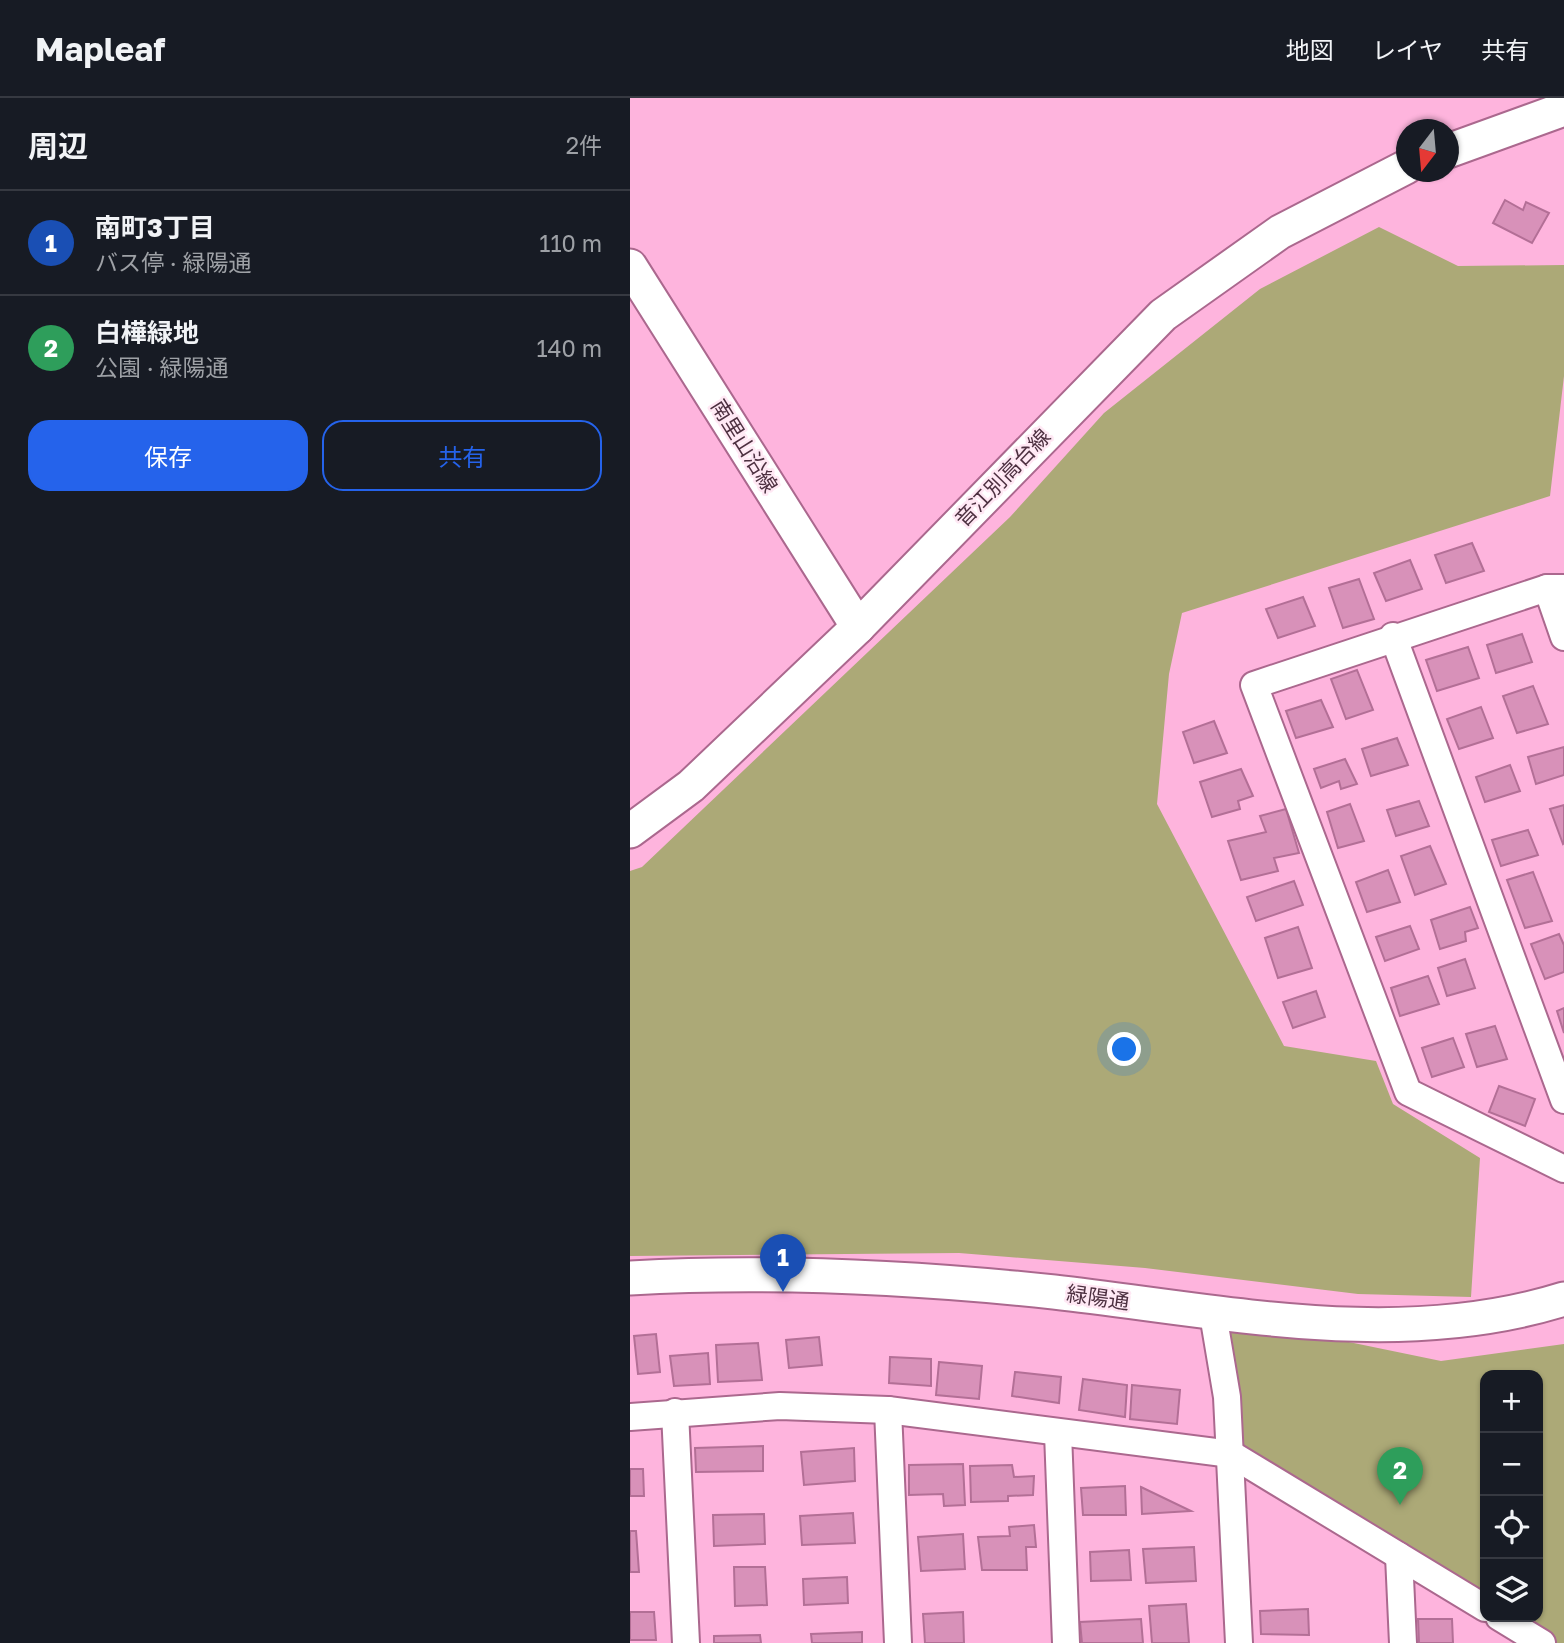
<!DOCTYPE html>
<html lang="ja">
<meta charset="utf-8">
<style>
:root{--surface:#171b24;--page:#242831;--text:#f1f3f6;--muted:#9ea1a6;--line:#363941;--accent:#2563eb}
body{margin:0;font-family:"Golos Text","Noto Sans JP",sans-serif;background:var(--page);color:var(--text)}
.controls{position:absolute;right:21px;bottom:21px;display:grid;overflow:hidden;border-radius:14px;box-shadow:0 2px 5px #0004}
.controls button{width:63px;height:63px;display:grid;place-items:center;padding:0;border:0;border-bottom:2px solid var(--line);background:var(--surface);color:var(--text);font:35px sans-serif}
.compass{position:absolute;left:766px;top:21px;width:63px;height:63px;border-radius:50%;background:var(--surface);box-shadow:0 2px 5px #0004;rotate:196deg}
.you{position:absolute;left:495px;top:952px;width:24px;height:24px;margin:-18px;border:5px solid #fff;border-radius:50%;background:#1a73e8;box-shadow:0 0 0 10px #1a73e833}
.badge{display:grid;place-items:center;width:46px;height:46px;border-radius:50%;background:var(--accent);color:#fff;font-size:23px;font-weight:700}
.pin{position:absolute;translate:-50% -58px;filter:drop-shadow(0 2px 4px #0008)}
.pin::after{content:'';position:absolute;top:37px;width:24px;height:21px;background:inherit;clip-path:polygon(0 0,100% 0,50% 100%)}
.list{margin:0;padding:0;list-style:none}
h2{display:flex;justify-content:space-between;align-items:center;height:91px;margin:0;padding:0 28px;font-size:30px}
h2 small{font-size:23px;font-weight:400;color:var(--muted)}
.list li{display:grid;grid-template-columns:46px 1fr auto;gap:21px;align-items:center;box-sizing:border-box;height:105px;padding:0 28px;border-top:2px solid var(--line)}
.list b{display:block;font-size:26px;white-space:nowrap}
.list p{margin:0;font-size:23px;white-space:nowrap;color:var(--muted)}
.list em{font-size:23px;font-style:normal;color:var(--muted)}
.actions{display:flex;gap:14px;padding:21px 28px}
.actions a{flex:1;padding:16px 0;border:2px solid var(--accent);border-radius:21px;text-align:center;font-size:24px;color:var(--accent)}
.actions .main{background:var(--accent);color:#fff}
.icon{flex:none;width:38px;height:38px;fill:none;stroke:currentColor;stroke-width:2;stroke-linecap:round;stroke-linejoin:round}
.map{position:relative;flex:none;width:934px;height:1545px;overflow:hidden}
header{display:flex;align-items:center;gap:42px;box-sizing:border-box;height:98px;padding:0 35px;background:var(--surface);border-bottom:2px solid var(--line)}
header strong{font-size:33px}
nav{display:flex;gap:38px;margin-inline-start:auto;font-size:24px}
main{display:flex}
aside{flex:1;background:var(--surface)}
.map>svg:first-child{display:block}
</style>
<header>
<strong>Mapleaf</strong>
<nav><a>地図</a><a>レイヤ</a><a>共有</a></nav>
</header>
<main>
<aside>
<h2>周辺<small>2件</small></h2>
<ul class="list">
<li><span class="badge" style="background:#1a4fb4">1</span><div><b>南町3丁目</b><p>バス停 · 緑陽通</p></div><em>110 m</em></li>
<li><span class="badge" style="background:#2e9e5b">2</span><div><b>白樺緑地</b><p>公園 · 緑陽通</p></div><em>140 m</em></li>
</ul>
<div class="actions"><a class="main">保存</a><a>共有</a></div>
</aside>
<div class="map">
<svg width="934" height="1545" viewBox="0 0 934 1545">
<rect width="100%" height="100%" fill="#feb4dd"/>
<!-- green -->
<g fill="#aca977">
<path d="M749 129 828 168 934 167V278L920 398 552 515 539 576 527 706 654 948 746 963 763 1006 850 1060 841 1199 728 1196 515 1170 329 1155 0 1158V773L12 769 380 419 474 315 630 191Z"/>
<path d="M583 1216 811 1263 934 1246V1545H912L869 1519H908V1277H855V1510L601 1356Z"/>
</g>
<!-- building -->
<g fill="#d891b9" stroke="#b36f96" stroke-width="2">
<path d="M875 102 893 112 896 104 919 115 902 145 863 125Z"/>
<path d="M842 445 854 473 816 485 805 457Z"/>
<path d="M780 462 792 491 756 503 744 475Z"/>
<path d="M729 481 744 521 713 530 699 490Z"/>
<path d="M673 499 685 528 648 540 636 511Z"/>
<path d="M892 536 902 564 866 575 857 547Z"/>
<path d="M838 549 849 580 807 593 796 562Z"/>
<path d="M727 572 743 612 716 621 701 581Z"/>
<path d="M903 588 918 626 887 635 873 598Z"/>
<path d="M691 602 703 629 666 640 656 613Z"/>
<path d="M851 609 863 640 829 651 817 621Z"/>
<path d="M584 623 597 655 564 665 553 634Z"/>
<path d="M767 640 778 667 741 678 732 651Z"/>
<path d="M934 649V677L906 686 898 659Z"/>
<path d="M715 661 727 686 711 691 709 683 691 690 684 671Z"/>
<path d="M880 667 890 693 855 704 846 679Z"/>
<path d="M611 671 623 698 608 703 610 711 582 719 570 684Z"/>
<path d="M789 703 799 728 766 738 757 712Z"/>
<path d="M720 706 734 743 708 750 697 714Z"/>
<path d="M934 707V745L933 746 920 711Z"/>
<path d="M656 711 669 755 644 760 648 773 611 782 598 743 636 734 630 718Z"/>
<path d="M898 732 908 757 871 768 862 742Z"/>
<path d="M800 748 816 786 785 797 771 758Z"/>
<path d="M758 772 770 804 737 814 726 784Z"/>
<path d="M903 774 922 823 895 830 877 782Z"/>
<path d="M664 783 673 807 626 823 617 799Z"/>
<path d="M840 809 848 830 835 834 836 843 810 851 801 822Z"/>
<path d="M780 828 789 851 755 863 746 839Z"/>
<path d="M668 829 682 870 648 880 635 840Z"/>
<path d="M929 836 934 847V874L915 881 901 846Z"/>
<path d="M835 861 845 890 817 898 808 870Z"/>
<path d="M798 878 809 906 770 918 761 890Z"/>
<path d="M686 893 695 919 663 930 653 904Z"/>
<path d="M934 910V935L927 913Z"/>
<path d="M865 928 877 961 847 969 836 936Z"/>
<path d="M823 940 834 969 802 979 792 950Z"/>
<path d="M869 988 905 1001 895 1028 859 1014Z"/>
<path d="M26 1236 30 1274 8 1276 4 1238Z"/>
<path d="M189 1239 192 1267 159 1270 156 1242Z"/>
<path d="M128 1245 132 1282 88 1284 86 1247Z"/>
<path d="M78 1255 80 1286 44 1288 40 1258Z"/>
<path d="M260 1259 301 1261V1288L259 1285Z"/>
<path d="M309 1264 352 1268 349 1301 306 1297Z"/>
<path d="M385 1274 431 1279 429 1305 382 1298Z"/>
<path d="M453 1281 497 1287 495 1319 449 1312Z"/>
<path d="M502 1287 550 1292 547 1326 500 1321Z"/>
<path d="M133 1348V1373L66 1374 65 1350Z"/>
<path d="M224 1350 225 1383 174 1387 171 1354Z"/>
<path d="M333 1366 335 1407 314 1408 313 1396 279 1397V1367Z"/>
<path d="M382 1367 384 1379 404 1378 403 1397 378 1398V1403L341 1404 340 1368Z"/>
<path d="M0 1371H13L14 1398H0Z"/>
<path d="M495 1388 496 1417H453L451 1390Z"/>
<path d="M511 1389 561 1413 512 1416Z"/>
<path d="M223 1415 225 1445 172 1447 170 1418Z"/>
<path d="M134 1416 135 1446 84 1448 83 1417Z"/>
<path d="M404 1427 406 1449H396L397 1472H352L348 1439 380 1438 379 1429Z"/>
<path d="M0 1433H6L9 1474H0Z"/>
<path d="M333 1436 335 1471 291 1473 288 1439Z"/>
<path d="M564 1449 566 1483 516 1485 513 1451Z"/>
<path d="M499 1452 501 1482 461 1483 460 1454Z"/>
<path d="M104 1469H135L137 1507 105 1508Z"/>
<path d="M217 1479 218 1505 174 1507 173 1481Z"/>
<path d="M556 1506 559 1545H522L519 1508Z"/>
<path d="M678 1511 679 1537 631 1536 630 1513Z"/>
<path d="M0 1514H24L26 1542H0Z"/>
<path d="M333 1514 334 1545H295L293 1516Z"/>
<path d="M511 1521 513 1545H452L450 1524Z"/>
<path d="M788 1521H822L823 1545H789Z"/>
<path d="M232 1534V1545H182L181 1536Z"/>
<path d="M130 1537 131 1545H84V1538Z"/>
</g>
<g fill="none" stroke-linecap="round" stroke-linejoin="round">
<!-- minor casing -->
<g stroke="#ab688e" stroke-width="30">
<g id="minor">
<path d="M917 490 934 539"/>
<path d="M934 490H917L624 587 778 994 934 1071"/>
<path d="M763 538 934 1002"/>
<path d="M583 1216 597 1299 609 1545"/>
<path d="M258 1312 268 1545"/>
<path d="M45 1314 56 1545"/>
<path d="M0 1319 150 1308 258 1312 601 1356 855 1510"/>
<path d="M428 1335 436 1545"/>
<path d="M769 1458 773 1545"/>
<path d="M869 1519 912 1545"/>
</g>
</g>
<!-- tertiary casing -->
<g stroke="#ab688e" stroke-width="37">
<g id="tertiary">
<path d="M818 53 934 11"/>
<path d="M0 168 228 529"/>
<path d="M0 733 61 688 228 529 533 217 650 134 776 69"/>
<path d="M0 1180C142 1172 282 1179 424 1194 592 1213 768 1253 934 1201"/>
</g>
</g>
<!-- minor -->
<use href="#minor" stroke="#fff" stroke-width="26"/>
<!-- tertiary -->
<use href="#tertiary" stroke="#fff" stroke-width="33"/>
</g>
<g text-anchor="middle" stroke-width="5" stroke-linejoin="round" paint-order="stroke">
<!-- street labels -->
<g font-size="21" fill="#4d3040" stroke="#ffe8f4">
<text transform="translate(114 348) rotate(58)" y="7">南里山沿線</text>
<text transform="translate(373 380) rotate(-46)" y="7">音江別高台線</text>
<text transform="translate(468 1200) rotate(8)" y="7">緑陽通</text>
</g>
</g>
</svg>
<div class="controls">
<button>+</button>
<button>−</button>
<button><svg class="icon" aria-label="locate" viewBox="0 0 24 24"><circle cx="12" cy="12" r="6"/><path d="M12 2v4M12 18v4M2 12h4M18 12h4"/></svg></button>
<button><svg class="icon" aria-label="layers" viewBox="0 0 24 24"><path d="M12 4l9 5-9 5-9-5zM3 14l9 5 9-5"/></svg></button>
</div>
<svg class="compass" viewBox="-18 -18 36 36"><path d="M0-13l5 13h-10z" fill="#e53935"/><path d="M0 13l5-13h-10z" fill="#9ea1a6"/></svg>
<div class="you"></div>
<div class="pin badge" style="left:153px;top:1194px;background:#1a4fb4">1</div>
<div class="pin badge" style="left:770px;top:1407px;background:#2e9e5b">2</div>
</div>
</main>
